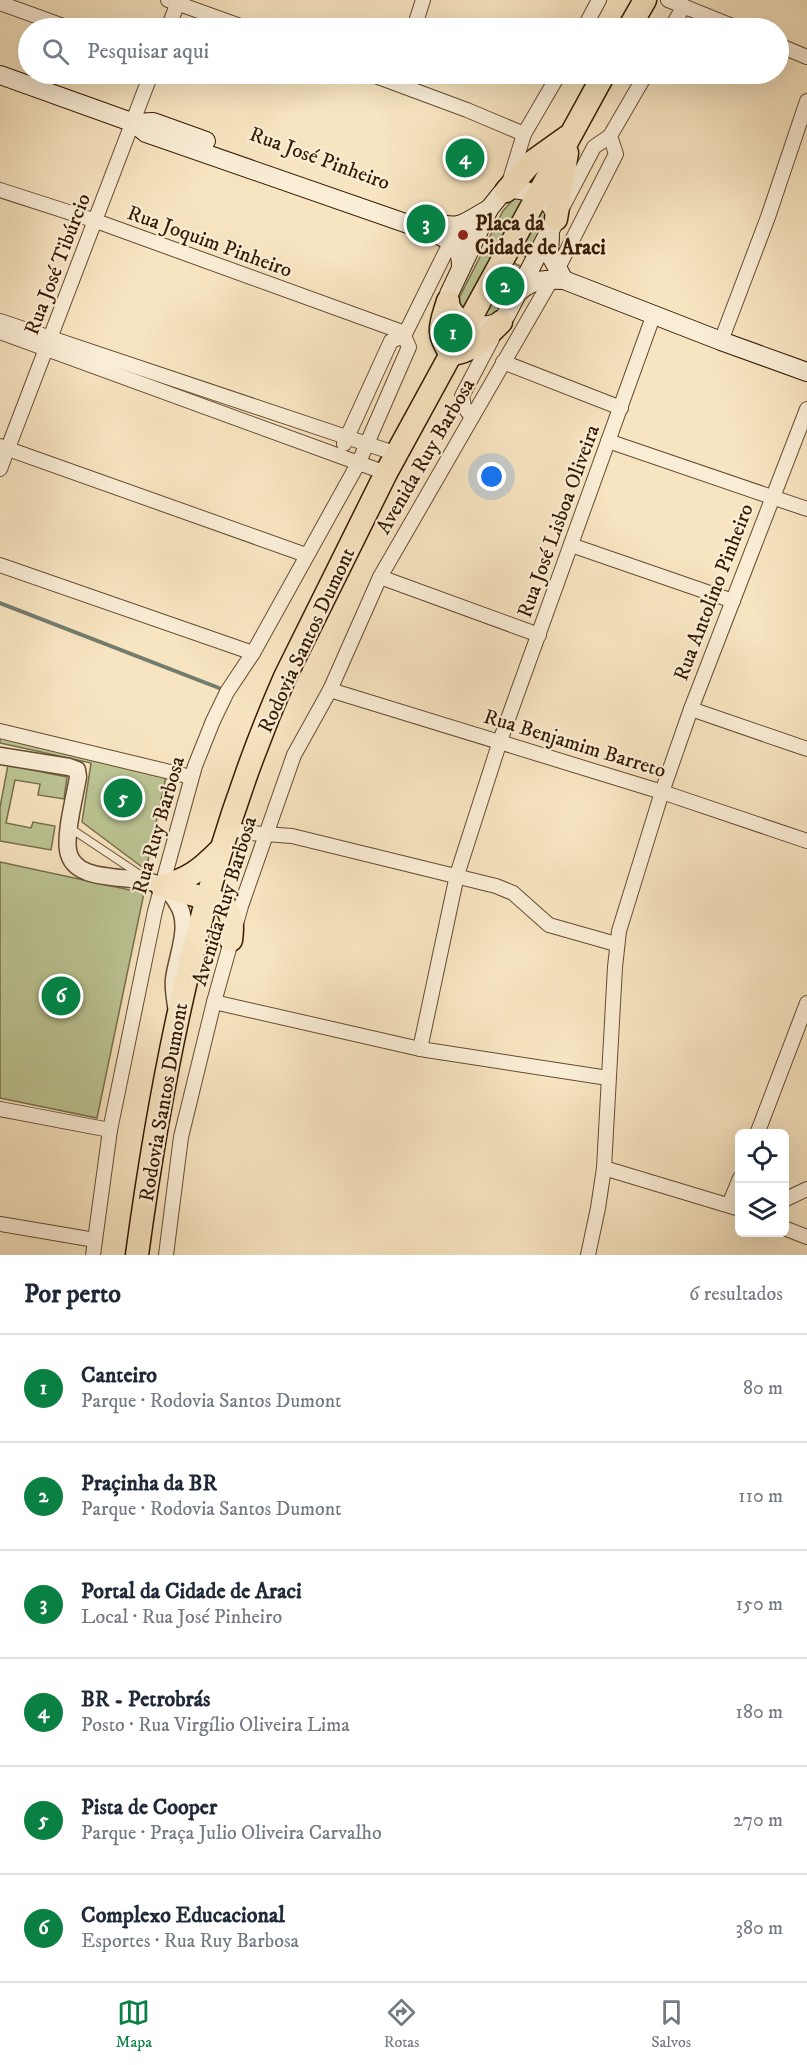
<!DOCTYPE html>
<html lang="pt">
<meta charset="utf-8">
<style>
:root{--surface:#fff;--page:#f2f2f3;--text:#1f2937;--muted:#747a83;--line:#e0e1e3;--accent:#0b8043}
body{margin:0;font-family:"IM FELL DW Pica",serif;background:var(--page);color:var(--text)}
.controls{position:absolute;right:18px;bottom:18px;display:grid;overflow:hidden;border-radius:9px;box-shadow:0 6px 24px #0002}
.controls button{width:54px;height:54px;display:grid;place-items:center;padding:0;border:0;border-bottom:2px solid var(--line);background:var(--surface);color:var(--text);font:30px sans-serif}
.you{position:absolute;left:492px;top:477px;width:21px;height:21px;margin:-15px;border:4px solid #fff;border-radius:50%;background:#1a73e8;box-shadow:0 0 0 9px #1a73e833}
.badge{display:grid;place-items:center;width:39px;height:39px;border-radius:50%;background:var(--accent);color:#fff;font-size:20px;font-weight:700}
.pin{position:absolute;translate:-50% -50%;border:3px solid #fff;box-shadow:0 2px 6px #0006}
.list{margin:0;padding:0;list-style:none}
h2{display:flex;justify-content:space-between;align-items:center;height:78px;margin:0;padding:0 24px;font-size:26px}
h2 small{font-size:20px;font-weight:400;color:var(--muted)}
.list li{display:grid;grid-template-columns:39px 1fr auto;gap:18px;align-items:center;box-sizing:border-box;height:108px;padding:0 24px;border-top:2px solid var(--line)}
.list b{display:block;font-size:22px;white-space:nowrap}
.list p{margin:0;font-size:20px;white-space:nowrap;color:var(--muted)}
.list em{font-size:20px;font-style:normal;color:var(--muted)}
.icon{flex:none;width:33px;height:33px;fill:none;stroke:currentColor;stroke-width:2;stroke-linecap:round;stroke-linejoin:round}
.map{position:relative;flex:none;width:807px;height:1255px;overflow:hidden}
.search{position:absolute;background:var(--surface);box-shadow:0 6px 24px #0002;left:18px;right:18px;top:18px;height:66px;display:flex;align-items:center;gap:15px;box-sizing:border-box;padding:0 21px;border-radius:33px;color:var(--muted);font-size:22px}
.sheet{height:726px;background:var(--surface)}
nav{display:flex;justify-content:space-around;align-items:center;box-sizing:border-box;height:84px;border-top:2px solid var(--line);background:var(--surface);font-size:16px;color:var(--muted)}
nav a{display:grid;justify-items:center;gap:3px}
nav .on{color:var(--accent)}
.map>svg:first-child{display:block}
</style>
<div class="map">
<svg width="807" height="1255" viewBox="0 0 807 1255">
<rect width="100%" height="100%" fill="#f7e4c0"/>
<filter id="stains"><feTurbulence type="fractalNoise" baseFrequency=".00333" numOctaves="4"/><feColorMatrix values="0 0 0 0 .2 0 0 0 0 .09 0 0 0 0 .02 0 0 0 .5 -.17"/></filter>
<radialGradient id="worn" r=".72"><stop offset=".6" stop-color="#630" stop-opacity="0"/><stop offset="1" stop-color="#630" stop-opacity=".3"/></radialGradient>
<!-- green -->
<g fill="#bcc493" stroke="#786f4a" stroke-width="1.5">
<path d="M516 196 529 198 503 249 487 242 503 211Z"/>
<path d="M540 202 548 215 529 258 515 252Z"/>
<path d="M483 251 496 256 467 313 458 300Z"/>
<path d="M510 261 524 268 496 315 477 318Z"/>
<path d="M0 737 167 772 146 870 82 822 91 763 0 743Z"/>
<path d="M8 765 67 777 64 799 38 795 40 784 15 780 6 823 31 828 33 822 55 826 51 850 0 841V807Z"/>
<path d="M0 862 144 893 97 1118 0 1098Z"/>
</g>
<g fill="none" stroke-linecap="round" stroke-linejoin="round">
<!-- stream -->
<path stroke="#737c6d" stroke-width="4" d="M0 603 219 688"/>
<!-- service casing -->
<g stroke="#664c31" stroke-width="9">
<path id="service" d="M70 828 142 876"/>
</g>
<!-- minor casing -->
<g stroke="#664c31" stroke-width="16">
<g id="minor">
<path d="M168 0 246 28"/>
<path d="M668 0 737 28"/>
<path d="M0 3 69 28"/>
<path d="M168 28 179 0"/>
<path d="M414 28 423 0"/>
<path d="M584 28 599 0"/>
<path d="M671 28 684 6"/>
<path d="M778 45 807 57"/>
<path d="M370 74 467 110 524 134"/>
<path d="M509 183 524 134 559 74"/>
<path d="M0 190 96 221 405 333"/>
<path d="M563 206 594 147 610 136"/>
<path d="M0 321 397 454"/>
<path d="M0 332 386 473"/>
<path d="M721 341 768 217 807 101"/>
<path d="M503 362 621 408"/>
<path d="M472 417 464 407 462 396 492 339"/>
<path d="M608 441 807 509"/>
<path d="M344 444 391 341 404 336 455 233"/>
<path d="M0 446 306 555"/>
<path d="M0 469 151 74"/>
<path d="M571 545 733 601"/>
<path d="M0 565 253 653"/>
<path d="M380 577 539 635"/>
<path d="M330 690 662 792 807 841"/>
<path d="M691 709 807 749"/>
<path d="M0 731 191 777"/>
<path d="M227 828 250 833 292 836 496 886 513 893 549 925 616 944"/>
<path d="M214 1002 420 1049 608 1078"/>
<path d="M420 1049 457 875 500 741 654 314"/>
<path d="M0 1109 110 1130"/>
<path d="M757 1134 807 1003"/>
<path d="M604 1168 740 1209"/>
<path d="M784 1200 807 1189"/>
<path d="M729 1205 740 1178"/>
<path d="M0 1224 95 1240"/>
<path d="M784 1228 807 1237"/>
<path d="M93 1255 110 1130 155 911 195 766 213 721 227 692 253 653 359 462 409 347 404 336"/>
<path d="M166 1255 181 1137 214 1002 241 906 294 755 330 690 380 577 557 270 616 154 610 136 646 74"/>
<path d="M588 1255 598 1208 604 1168 615 967 619 931 662 792 691 709 807 409"/>
</g>
</g>
<!-- tertiary casing -->
<g stroke="#664c31" stroke-width="19">
<path id="tertiary" d="M0 756 69 767 77 770 78 777C75 796 65 832 68 850 73 887 138 872 161 886 167 889 174 897 177 903 192 925 177 955 174 979 173 988 175 998 176 1006"/>
</g>
<!-- secondary casing -->
<g stroke="#351a01" stroke-width="20">
<g id="secondary">
<path d="M0 75 134 123 146 133 431 232C450 240 461 243 461 267"/>
<path d="M134 123 153 122 206 141"/>
<path d="M511 189C530 190 553 197 556 219L506 315C490 337 445 321 449 294L489 209 501 194Z"/>
<path d="M427 220C462 231 459 225 489 209"/>
<path d="M550 236 549 253 564 280"/>
<path d="M520 291C533 279 546 279 564 280L721 341 807 372"/>
</g>
</g>
<!-- trunk casing -->
<g stroke="#351a01" stroke-width="25">
<g id="trunk">
<path d="M629 28 645 0"/>
<path d="M506 191 532 162 567 137"/>
<path d="M556 219 567 153"/>
<path d="M448 301C441 324 435 332 451 354"/>
<path d="M451 354C472 353 487 336 501 322"/>
<path d="M162 886 222 903C233 913 233 926 231 940"/>
<path d="M162 886C189 879 200 870 219 851"/>
<path d="M137 1255C164 1056 204 862 285 677L386 473 604 74"/>
</g>
</g>
<!-- service -->
<use href="#service" stroke="#faedd6" stroke-width="7"/>
<!-- minor -->
<use href="#minor" stroke="#faedd6" stroke-width="14"/>
<!-- tertiary -->
<use href="#tertiary" stroke="#faedd6" stroke-width="16"/>
<!-- secondary -->
<use href="#secondary" stroke="#faedd6" stroke-width="18"/>
<!-- trunk -->
<use href="#trunk" stroke="#f7e4c0" stroke-width="22"/>
</g>
<!-- markers -->
<circle fill="#8f2418" stroke="#faedd6" stroke-width="2" cx="463" cy="235" r="6"/>
<g text-anchor="middle" stroke-width="4.5" stroke-linejoin="round" paint-order="stroke">
<!-- street labels -->
<g font-size="21" fill="#351a01" stroke="#faedd6">
<text transform="translate(320 158) rotate(20)" y="7">Rua José Pinheiro</text>
<text transform="translate(210 241) rotate(20)" y="7">Rua Joquim Pinheiro</text>
<text transform="translate(57 264) rotate(-69)" y="7">Rua José Tibúrcio</text>
<text transform="translate(425 456) rotate(-60)" y="7">Avenida Ruy Barbosa</text>
<text transform="translate(558 521) rotate(-70)" y="7">Rua José Lisboa Oliveira</text>
<text transform="translate(713 592) rotate(-69)" y="7">Rua Antolino Pinheiro</text>
<text transform="translate(306 640) rotate(-65)" y="7">Rodovia Santos Dumont</text>
<text transform="translate(575 743) rotate(17)" y="7">Rua Benjamim Barreto</text>
<text transform="translate(158 825) rotate(-74)" y="7">Rua Ruy Barbosa</text>
<text transform="translate(224 901) rotate(-73)" y="7">Avenida Ruy Barbosa</text>
<text transform="translate(163 1102) rotate(-80)" y="7">Rodovia Santos Dumont</text>
</g>
<!-- poi labels -->
<g font-size="21" font-weight="bold" fill="#351a01" stroke="#faedd6" text-anchor="start">
<text x="475" y="230">Placa da<tspan x="475" dy="24">Cidade de Araci</tspan></text>
</g>
</g>
<rect width="100%" height="100%" filter="url(#stains)"/>
<rect width="100%" height="100%" fill="url(#worn)"/>
</svg>
<div class="controls">
<button><svg class="icon" aria-label="locate" viewBox="0 0 24 24"><circle cx="12" cy="12" r="6"/><path d="M12 2v4M12 18v4M2 12h4M18 12h4"/></svg></button>
<button><svg class="icon" aria-label="layers" viewBox="0 0 24 24"><path d="M12 4l9 5-9 5-9-5zM3 14l9 5 9-5"/></svg></button>
</div>
<div class="you"></div>
<div class="pin badge" style="left:453px;top:333px">1</div>
<div class="pin badge" style="left:505px;top:286px">2</div>
<div class="pin badge" style="left:426px;top:224px">3</div>
<div class="pin badge" style="left:465px;top:158px">4</div>
<div class="pin badge" style="left:123px;top:798px">5</div>
<div class="pin badge" style="left:61px;top:996px">6</div>
<div class="search"><svg class="icon" aria-label="search" viewBox="0 0 24 24"><circle cx="10" cy="10" r="6"/><path d="M15 15l6 6"/></svg>Pesquisar aqui</div>
</div>
<section class="sheet">
<h2>Por perto<small>6 resultados</small></h2>
<ul class="list">
<li><span class="badge">1</span><div><b>Canteiro</b><p>Parque · Rodovia Santos Dumont</p></div><em>80 m</em></li>
<li><span class="badge">2</span><div><b>Praçinha da BR</b><p>Parque · Rodovia Santos Dumont</p></div><em>110 m</em></li>
<li><span class="badge">3</span><div><b>Portal da Cidade de Araci</b><p>Local · Rua José Pinheiro</p></div><em>150 m</em></li>
<li><span class="badge">4</span><div><b>BR - Petrobrás</b><p>Posto · Rua Virgílio Oliveira Lima</p></div><em>180 m</em></li>
<li><span class="badge">5</span><div><b>Pista de Cooper</b><p>Parque · Praça Julio Oliveira Carvalho</p></div><em>270 m</em></li>
<li><span class="badge">6</span><div><b>Complexo Educacional</b><p>Esportes · Rua Ruy Barbosa</p></div><em>380 m</em></li>
</ul>
</section>
<nav>
<a class="on"><svg class="icon" aria-label="map" viewBox="0 0 24 24"><path d="M3 6l6-2 6 2 6-2v14l-6 2-6-2-6 2zM9 4v14M15 6v14"/></svg>Mapa</a>
<a><svg class="icon" aria-label="directions" viewBox="0 0 24 24"><path d="M12 3l9 9-9 9-9-9zM9 14v-3h6M13 9l2 2-2 2"/></svg>Rotas</a>
<a><svg class="icon" aria-label="saved" viewBox="0 0 24 24"><path d="M7 4h10v16l-5-4-5 4z"/></svg>Salvos</a>
</nav>
